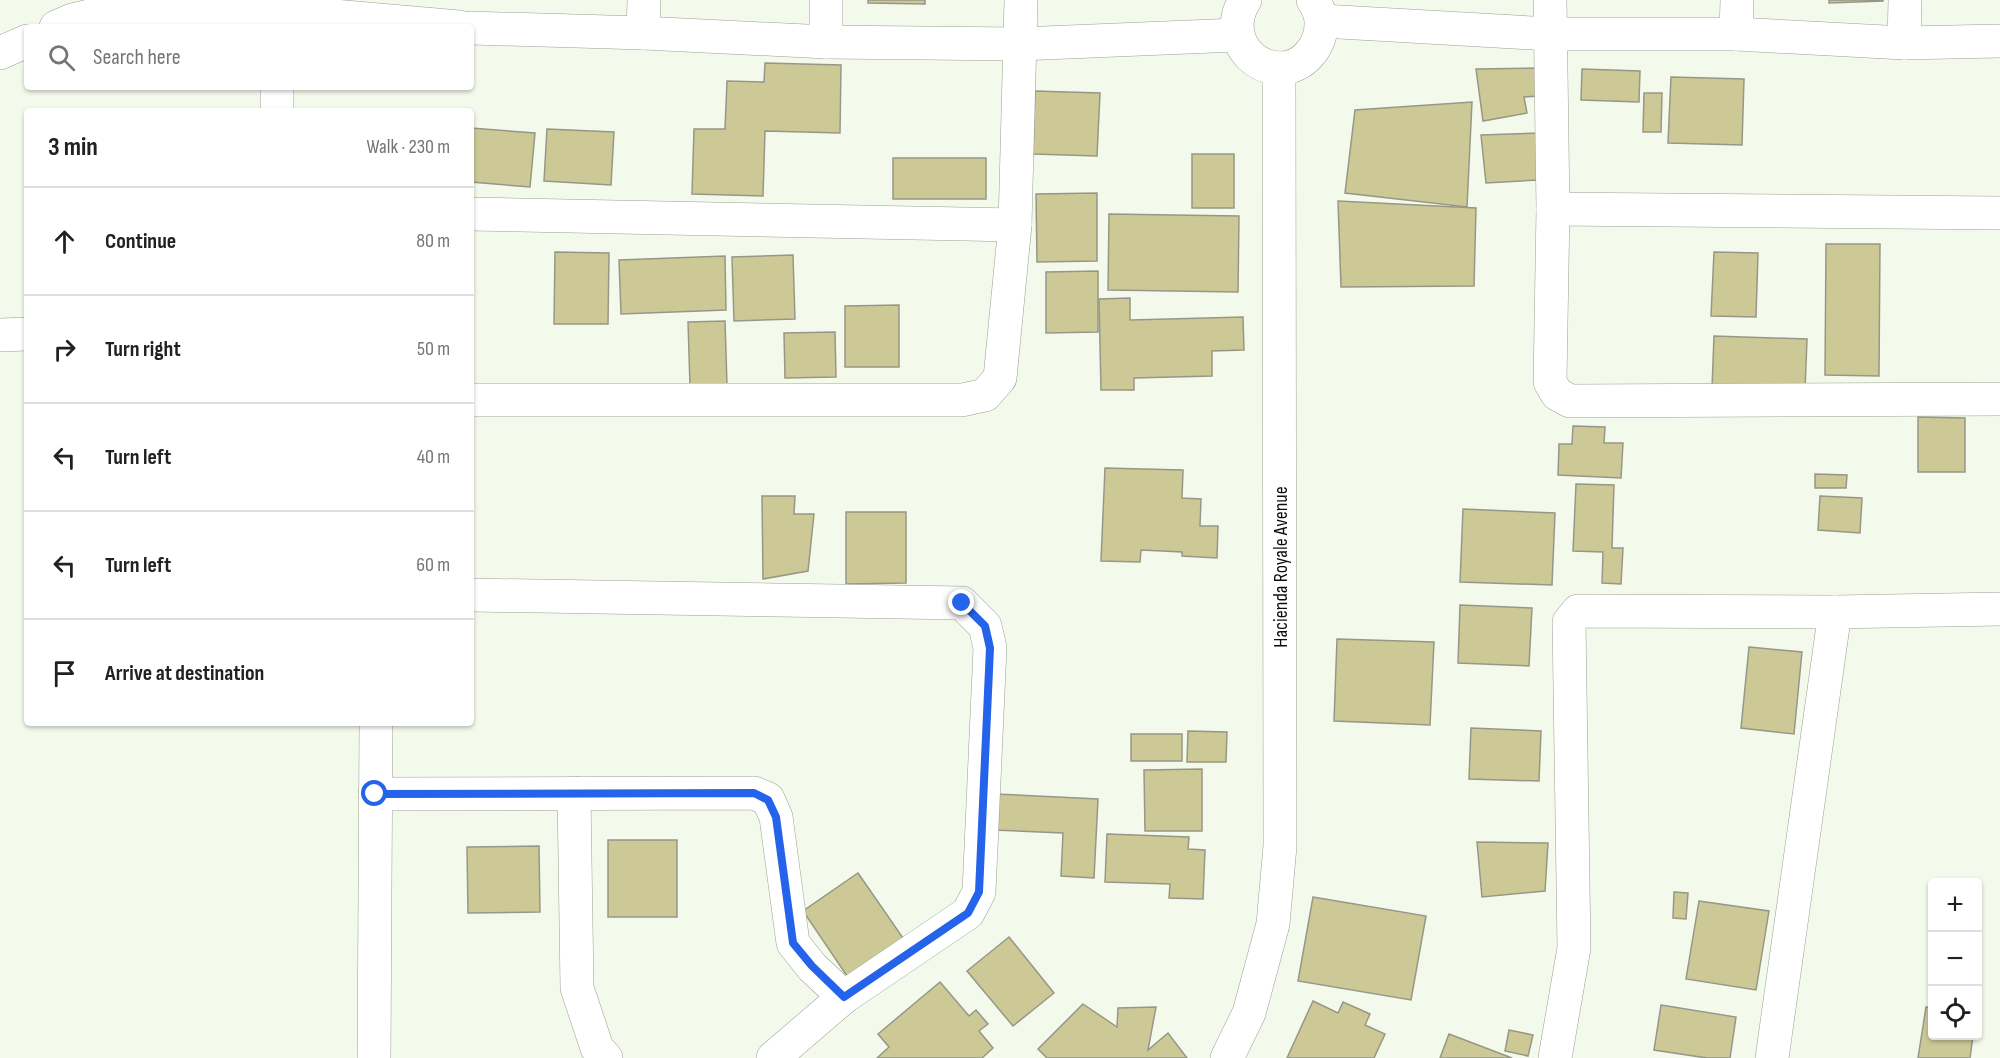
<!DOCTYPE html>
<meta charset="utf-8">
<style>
:root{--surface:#fff;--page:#f6f6f6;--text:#202124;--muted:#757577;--line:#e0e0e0}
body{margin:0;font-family:"Sofia Sans Condensed",sans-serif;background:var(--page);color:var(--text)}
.controls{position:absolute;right:18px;bottom:18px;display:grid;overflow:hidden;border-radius:6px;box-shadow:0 2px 4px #0004}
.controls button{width:54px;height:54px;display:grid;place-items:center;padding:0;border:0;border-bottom:2px solid var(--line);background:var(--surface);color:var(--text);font:30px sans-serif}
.stop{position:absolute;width:18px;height:18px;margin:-14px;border:4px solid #2563eb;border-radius:50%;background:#fff}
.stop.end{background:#2563eb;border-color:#fff;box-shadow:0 2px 6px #0008}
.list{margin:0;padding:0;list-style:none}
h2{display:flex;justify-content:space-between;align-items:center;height:78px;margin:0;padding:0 24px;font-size:26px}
h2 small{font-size:20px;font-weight:400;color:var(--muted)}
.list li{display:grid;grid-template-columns:39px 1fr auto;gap:18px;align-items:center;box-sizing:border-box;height:108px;padding:0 24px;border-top:2px solid var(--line)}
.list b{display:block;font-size:22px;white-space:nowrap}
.list em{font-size:20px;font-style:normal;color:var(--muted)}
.icon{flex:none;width:33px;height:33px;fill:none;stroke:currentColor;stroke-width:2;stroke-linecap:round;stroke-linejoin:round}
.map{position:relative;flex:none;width:2000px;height:1058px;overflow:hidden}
.search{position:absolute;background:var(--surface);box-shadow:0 2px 4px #0004;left:24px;top:24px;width:450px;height:66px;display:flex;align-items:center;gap:15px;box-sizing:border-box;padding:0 21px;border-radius:6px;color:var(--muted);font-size:22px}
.panel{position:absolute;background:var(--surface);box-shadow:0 2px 4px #0004;left:24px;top:108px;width:450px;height:618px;border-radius:6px}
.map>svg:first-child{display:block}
</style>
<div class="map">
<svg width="2000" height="1058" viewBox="0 0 2000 1058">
<rect width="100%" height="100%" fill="#f4faeb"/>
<!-- building -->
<g fill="#ccc997" stroke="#979787" stroke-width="1.5">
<path d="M868 0H925V4L868 3Z"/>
<path d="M1829 0H1883V1L1829 3Z"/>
<path d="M765 63 841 65 840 133 765 131 763 196 692 194 694 129H725L727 81 764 82Z"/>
<path d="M1538 68V96L1524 97 1527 113 1483 121 1476 69Z"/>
<path d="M1582 69 1640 71 1639 102 1581 100Z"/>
<path d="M1671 77 1744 79 1742 145 1668 143Z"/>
<path d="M1035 91 1100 93 1097 156 1033 154Z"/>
<path d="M1644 93H1662L1661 132H1643Z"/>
<path d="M1472 102 1467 207 1345 193 1355 110Z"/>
<path d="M471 128 535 133 530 187 471 182Z"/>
<path d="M547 129 614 132 611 185 544 181Z"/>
<path d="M1541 133 1537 180 1486 183 1481 135Z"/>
<rect x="1192" y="154" width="42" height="54"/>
<rect x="893" y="158" width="93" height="41"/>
<path d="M1097 193V261L1037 262 1036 194Z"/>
<path d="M1338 201 1476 208 1474 286 1341 287Z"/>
<path d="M1109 214 1239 216 1238 292 1108 290Z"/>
<path d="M1826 244H1880L1879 376 1825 375Z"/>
<path d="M555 252 609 253 608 324H554Z"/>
<path d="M1714 252 1758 253 1756 317 1711 316Z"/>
<path d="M793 255 795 319 734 321 732 257Z"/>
<path d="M725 256 726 310 621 314 619 260Z"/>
<path d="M1098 271V332L1046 333V272Z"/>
<path d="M1130 298V320L1243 317 1244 350 1212 351V376L1134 378V390H1101L1099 299Z"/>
<path d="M899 305V367H845V306Z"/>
<path d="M725 321 727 385 690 386 688 322Z"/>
<path d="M835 332 836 377 785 378 784 333Z"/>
<path d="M1714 336 1807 339 1805 391 1712 388Z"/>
<path d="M1918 417 1965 418V472H1918Z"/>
<path d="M1573 426 1605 427 1604 443H1623L1621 478 1558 475 1559 444H1572Z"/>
<path d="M1105 468 1183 470 1182 498 1201 499 1200 526H1218L1217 558 1182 556V552L1141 550 1140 562 1101 561Z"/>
<path d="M1815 474 1847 475 1846 488H1815Z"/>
<path d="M1576 484 1614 485 1612 548H1623L1621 584 1602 583 1603 552 1573 551Z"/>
<path d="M762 496H795L794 514H814L808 571 763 579Z"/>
<path d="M1820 496 1862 498 1860 533 1818 530Z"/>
<path d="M1463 509 1555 513 1552 585 1460 582Z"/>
<path d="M846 512H906V583L846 584Z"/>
<path d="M1460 605 1532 608 1529 666 1458 663Z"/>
<path d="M1337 639 1434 642 1430 725 1334 721Z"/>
<path d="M1749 647 1802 652 1794 734 1741 728Z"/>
<path d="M1471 728 1541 731 1539 781 1469 779Z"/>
<path d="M1188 731 1227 732 1226 762H1187Z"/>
<rect x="1131" y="734" width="51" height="27"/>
<path d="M1202 769V831H1145L1144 770Z"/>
<path d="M995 794 1098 799 1094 878 1061 876 1063 833 994 830Z"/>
<path d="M1107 834 1189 837 1188 849 1205 850 1203 899 1169 898 1170 884 1105 882Z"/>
<rect x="608" y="840" width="69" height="77"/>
<path d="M1477 842 1548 843 1545 891 1482 897Z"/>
<path d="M539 846 540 912 468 913 467 847Z"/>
<path d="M858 873 903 938 847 976 803 911Z"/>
<path d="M1674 892 1688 893 1686 919 1673 918Z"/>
<path d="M1313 897 1426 916 1411 1000 1298 981Z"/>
<path d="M1699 901 1769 911 1756 990 1686 979Z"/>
<path d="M1009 937 1054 993 1013 1026 967 971Z"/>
<path d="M940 982 969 1016 976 1010 988 1024 979 1031 993 1048 982 1058H877L889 1047 878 1034Z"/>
<path d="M1313 1001 1338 1013 1343 1002 1370 1014 1365 1025 1385 1034 1374 1058H1287Z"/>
<path d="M1083 1004 1117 1027 1118 1008 1156 1007 1148 1050 1168 1033 1187 1058H1047L1038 1049Z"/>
<path d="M1661 1005 1736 1017 1730 1058H1707L1654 1050Z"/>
<path d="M1926 1007 1932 1008V1036H1973L1970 1058H1918Z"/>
<path d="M1509 1030 1533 1035 1528 1056 1505 1051Z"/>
<path d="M1449 1034 1512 1058H1440Z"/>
</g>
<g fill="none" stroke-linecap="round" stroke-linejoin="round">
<!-- street casing -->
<g stroke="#9aa192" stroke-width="34">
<g id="street">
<path d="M1245 0C1242 5 1239 11 1238 17 1233 43 1252 67 1279 68 1303 69 1322 46 1321 22 1321 15 1317 6 1313 0"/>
<path d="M1550 0 1553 209 1550 382 1557 394 1570 401 2000 399"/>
<path d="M1322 21 1550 34H1736L1904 43 2000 41"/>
<path d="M56 27 72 20 124 8 277 11 459 27"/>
<path d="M471 28 643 33 826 42 1020 44 1237 35"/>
<path d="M643 33 644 0"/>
<path d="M1736 34 1737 0"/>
<path d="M826 42V0"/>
<path d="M1904 43 1905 0"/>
<path d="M0 53 27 41"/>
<path d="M277 87V111"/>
<path d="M1553 209 2000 213"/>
<path d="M471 214 1015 225"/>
<path d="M0 335 27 334"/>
<path d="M471 400H962L985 395 1000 378 1015 225 1021 0"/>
<path d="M471 595 962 603 985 626 990 648 979 892 968 913 844 997 773 1058"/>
<path d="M574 793 577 988 597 1048 606 1058"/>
<path d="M375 794 754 793 768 799 776 817 793 943 812 967 844 997"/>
<path d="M374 1058 376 723"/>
<path d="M1555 1058 1574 948 1569 622 1578 611 1835 612 2000 609"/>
<path d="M1772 1058 1835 612"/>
</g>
</g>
<!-- secondary casing -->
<g stroke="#9aa192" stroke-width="34">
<path id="secondary" d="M1227 1058 1249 1013 1273 924 1280 846 1279 68"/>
</g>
<!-- street -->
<use href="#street" stroke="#fff" stroke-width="33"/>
<!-- secondary -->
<use href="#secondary" stroke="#fff" stroke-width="33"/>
</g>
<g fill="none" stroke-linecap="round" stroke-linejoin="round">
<!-- route -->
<path stroke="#2563eb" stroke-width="8" d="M375 794 754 793 768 800 776 817 793 943 812 966 844 997 968 913 979 892 990 648 985 626 962 603"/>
</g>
<g text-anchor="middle" stroke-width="4.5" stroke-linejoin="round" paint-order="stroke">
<!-- street labels -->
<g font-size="20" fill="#0b0d08" stroke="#fff">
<text transform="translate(1280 567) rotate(-90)" y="7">Hacienda Royale Avenue</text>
</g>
</g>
</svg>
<div class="controls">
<button>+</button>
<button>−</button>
<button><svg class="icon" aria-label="locate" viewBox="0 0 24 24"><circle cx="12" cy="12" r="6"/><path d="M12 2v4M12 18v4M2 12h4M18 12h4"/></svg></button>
</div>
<div class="stop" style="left:375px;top:794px"></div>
<div class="stop end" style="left:962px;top:603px"></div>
<div class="search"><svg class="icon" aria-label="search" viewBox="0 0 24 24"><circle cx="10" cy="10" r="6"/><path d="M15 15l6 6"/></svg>Search here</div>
<section class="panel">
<h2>3 min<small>Walk · 230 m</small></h2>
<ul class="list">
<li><svg class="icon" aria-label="ahead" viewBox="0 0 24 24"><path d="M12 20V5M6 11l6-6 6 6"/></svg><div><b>Continue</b></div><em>80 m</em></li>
<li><svg class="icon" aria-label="right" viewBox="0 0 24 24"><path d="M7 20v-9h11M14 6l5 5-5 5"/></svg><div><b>Turn right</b></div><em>50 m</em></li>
<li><svg class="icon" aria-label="left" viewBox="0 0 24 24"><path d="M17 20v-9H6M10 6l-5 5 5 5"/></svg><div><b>Turn left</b></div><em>40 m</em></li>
<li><svg class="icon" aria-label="left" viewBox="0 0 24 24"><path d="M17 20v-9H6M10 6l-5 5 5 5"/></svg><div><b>Turn left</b></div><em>60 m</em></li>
<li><svg class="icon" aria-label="arrive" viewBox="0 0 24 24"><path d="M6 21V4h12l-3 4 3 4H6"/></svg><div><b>Arrive at destination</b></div></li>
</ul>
</section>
</div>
